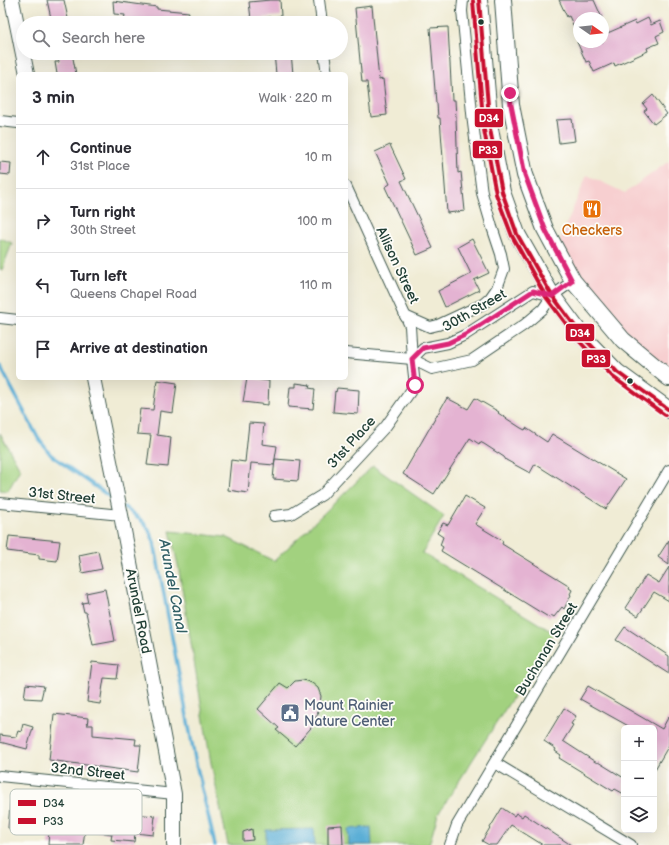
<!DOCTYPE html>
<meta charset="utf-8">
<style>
:root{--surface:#fff;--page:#f7f7f7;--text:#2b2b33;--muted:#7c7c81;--line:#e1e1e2}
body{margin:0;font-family:"Balsamiq Sans",sans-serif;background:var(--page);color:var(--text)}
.controls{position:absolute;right:12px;bottom:12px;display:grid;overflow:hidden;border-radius:6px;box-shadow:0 4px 16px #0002}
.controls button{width:36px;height:36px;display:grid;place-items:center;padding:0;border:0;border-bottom:1px solid var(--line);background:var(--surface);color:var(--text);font:20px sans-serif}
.compass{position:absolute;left:573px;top:12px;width:36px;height:36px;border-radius:50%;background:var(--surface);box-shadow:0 4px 16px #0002;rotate:104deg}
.stop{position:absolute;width:12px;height:12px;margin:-9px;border:3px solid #db2777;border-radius:50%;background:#fff}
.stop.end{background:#db2777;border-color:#fff;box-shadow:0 1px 4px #0008}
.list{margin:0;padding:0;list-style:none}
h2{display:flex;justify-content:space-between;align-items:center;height:52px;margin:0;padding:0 16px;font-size:17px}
h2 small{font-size:13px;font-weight:400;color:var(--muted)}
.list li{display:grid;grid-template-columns:26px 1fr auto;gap:12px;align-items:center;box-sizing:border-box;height:64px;padding:0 16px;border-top:1px solid var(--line)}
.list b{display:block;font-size:15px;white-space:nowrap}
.list p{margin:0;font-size:13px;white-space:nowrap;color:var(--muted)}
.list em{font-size:13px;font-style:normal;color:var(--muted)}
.icon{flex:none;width:22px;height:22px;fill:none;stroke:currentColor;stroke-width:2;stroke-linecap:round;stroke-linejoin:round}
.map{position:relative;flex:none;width:669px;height:845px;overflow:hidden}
.search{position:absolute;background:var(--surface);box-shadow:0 4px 16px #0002;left:16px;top:16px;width:332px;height:44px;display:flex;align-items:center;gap:10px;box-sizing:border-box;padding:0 14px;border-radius:22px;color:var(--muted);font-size:15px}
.panel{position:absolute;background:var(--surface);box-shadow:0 4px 16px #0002;left:16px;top:72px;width:332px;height:308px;border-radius:6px}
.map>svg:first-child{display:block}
</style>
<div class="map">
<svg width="669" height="845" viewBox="0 0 669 845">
<rect width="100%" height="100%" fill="#fdfcf7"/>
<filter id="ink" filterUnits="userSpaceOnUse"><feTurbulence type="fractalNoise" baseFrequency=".025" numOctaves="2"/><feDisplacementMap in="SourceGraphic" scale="8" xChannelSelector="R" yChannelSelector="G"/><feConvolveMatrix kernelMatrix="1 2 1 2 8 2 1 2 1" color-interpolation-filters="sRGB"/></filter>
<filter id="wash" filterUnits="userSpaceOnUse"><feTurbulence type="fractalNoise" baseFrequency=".012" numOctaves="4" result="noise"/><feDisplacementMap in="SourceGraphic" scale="16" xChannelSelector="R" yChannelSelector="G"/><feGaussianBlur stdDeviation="0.9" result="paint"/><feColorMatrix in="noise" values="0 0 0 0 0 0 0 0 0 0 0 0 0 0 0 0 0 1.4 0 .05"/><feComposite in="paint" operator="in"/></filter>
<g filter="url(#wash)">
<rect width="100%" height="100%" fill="#f0ecd5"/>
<!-- built -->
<path fill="#f7cfd0" d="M669 161V372L632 341 586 288 559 242 587 175 625 193Z"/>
<!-- green -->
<g fill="#a2d17f" stroke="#60875a">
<path d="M0 238 12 243 2 270 0 269Z"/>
<path d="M0 433 20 469 8 491 0 490Z"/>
<path d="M373 466 444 516 422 553 554 633 438 814 429 845H228L211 763 178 565 170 531 226 537 274 561Z"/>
</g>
<!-- water -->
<g fill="#5aaed6" stroke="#3c7685">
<path d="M371 827 372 845H349L348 829Z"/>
<path d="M314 829 315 845H266V830Z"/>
</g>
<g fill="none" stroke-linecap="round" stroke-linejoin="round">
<!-- stream -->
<g stroke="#5aaed6" stroke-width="3.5">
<path d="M0 366 38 438 51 455 113 499"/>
<path d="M124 507C141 520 147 522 154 542L195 759 215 845"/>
</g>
</g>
<g id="blocks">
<!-- building -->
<g fill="#e4b3d2">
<path d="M47 0H64L69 23H52Z"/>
<path d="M270 0H280L281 16 251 19 249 2Z"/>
<path d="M559 0H594L602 18H579V38L569 16 567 17Z"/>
<path d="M113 1 157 7V9L189 12 186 23H150L124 20 125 15 114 14Z"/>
<path d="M372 6 379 80 383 79 387 115 371 117 367 82H362L355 8Z"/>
<path d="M648 18 651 25 660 21 664 32 656 36 659 43 647 48 648 51 615 66 614 63 594 72 589 61 586 62 577 42H603V35L635 21 636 24Z"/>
<path d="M448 27 452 100H455L456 118 458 173 461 172 465 211 447 213 440 118H438L437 103H436L430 28Z"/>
<path d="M57 53H72L76 74H57L55 62H59Z"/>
<path d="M274 53H291L293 74H276Z"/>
<path d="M653 95 667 114 654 124 644 111 647 109 643 104Z"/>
<path d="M572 119 575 141 559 143 556 120Z"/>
<path d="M390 145 406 179 401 181 433 248 417 255 385 187 390 184 375 152Z"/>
<path d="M0 162 11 163 10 175 0 174Z"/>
<path d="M472 239 489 273 474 280 479 290 445 307 438 291 471 274 458 247Z"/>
<path d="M247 378 269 381 268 405 243 402Z"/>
<path d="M157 380 177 383 173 413 160 411 157 435 171 437 168 467 147 465 151 435 137 434 140 409 153 410Z"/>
<path d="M296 383 310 385 309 388 315 389 313 409 288 407 290 387H296Z"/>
<path d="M337 388 359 390 358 414 333 412 335 391 336 392Z"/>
<path d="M447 398 468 409 475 398 499 412 498 413 521 428 525 430 526 428 547 442 552 434 626 479 606 509 535 464 530 473 506 460 504 457 484 444 480 442 479 444 470 438 434 494 403 474Z"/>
<path d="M249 423 264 424 262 444 277 446 274 465 251 463 248 493 228 490 231 460 245 462Z"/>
<path d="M275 459 300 461 298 481 273 479Z"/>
<path d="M465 496 485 508 475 524 503 541 502 544 570 586 569 588 572 590 570 594 571 595 564 609 562 607 554 617 551 615 550 618 540 612 441 551 443 547 440 545 443 537 437 533 443 523 448 525Z"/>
<path d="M9 536 60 541 57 561 39 559V555L7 551Z"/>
<path d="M669 540V565L658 557Z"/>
<path d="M98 551 102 569 82 573 79 555Z"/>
<path d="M669 567V601L654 592 638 616 625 608 646 575 659 583Z"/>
<path d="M105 589 115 641 93 645 86 612H84L82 603 88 602 86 593Z"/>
<path d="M625 627 669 656V674L616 640Z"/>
<path d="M92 662 119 665 117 679 104 678 100 704 87 702Z"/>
<path d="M303 680 312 683 318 688 321 696 320 705 317 712 319 713 315 718 318 720 295 746 276 730 279 728 258 709 280 683 288 688 295 681Z"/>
<path d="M26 684 44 686 41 699 24 698Z"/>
<path d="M588 686 662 729 669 716V745L654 771V728H632L580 699Z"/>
<path d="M564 708 576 716 571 724 573 725 563 741 597 763 598 762 624 778V794L615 789 613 791 559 758 561 755 555 751 556 749 544 741Z"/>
<path d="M54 714 88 718 87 725H93V735L136 739 135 745H141L138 772 49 760Z"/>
<path d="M23 724 33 727 27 749 0 742V735L16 737 18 731 21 732Z"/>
<path d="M11 796 56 802 55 807 92 810V805L107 807 106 810 125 812 124 813 155 816 153 835 135 833 134 842 111 840 112 834 85 830 83 845H48L49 830 30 828 29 830 8 828Z"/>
<path d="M502 808 514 816 516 813 522 817 524 814 571 845H543L511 825 497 845H489L482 841Z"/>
<path d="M342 825 343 845H328V826Z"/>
<path d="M252 829 253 840 243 841V832Z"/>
</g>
</g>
</g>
<g filter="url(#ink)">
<use href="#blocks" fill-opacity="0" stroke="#3e574c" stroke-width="1"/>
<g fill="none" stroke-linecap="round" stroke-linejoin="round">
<!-- street casing -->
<g stroke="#3e574c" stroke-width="12">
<g id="street">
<path d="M319 0 322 23"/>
<path d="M324 53 327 74"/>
<path d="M0 121 18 123"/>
<path d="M405 316 430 327 438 325 483 304 490 298 497 288 504 269 501 254 492 227 482 193 473 123 462 11 463 0"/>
<path d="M0 318 18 320"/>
<path d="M346 353 412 359 432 369 472 360 524 325 543 309 552 296 573 281"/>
<path d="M412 359 423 348 448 343 465 335 533 291 552 296"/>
<path d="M0 503 121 515"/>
<path d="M274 516 291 514 322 495 386 426 415 385 412 359 410 326 346 186"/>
<path d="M495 763 631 845"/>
<path d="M0 776 174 794"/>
<path d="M450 845 457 825 669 470"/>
</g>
</g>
<!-- secondary casing -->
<g stroke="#3e574c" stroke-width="16">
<g id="secondary">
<path d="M12 0 27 74"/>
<path d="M93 378 121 515 174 794V845"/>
</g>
</g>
<!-- primary casing -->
<g stroke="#3e574c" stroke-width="18">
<g id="primary">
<path d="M479 0 490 129 502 192 517 234 551 294 583 337 617 372 669 410"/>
<path d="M503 0 511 105 525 175 545 229 573 281 623 340 669 378"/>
</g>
</g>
<!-- street -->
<use href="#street" stroke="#fff" stroke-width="10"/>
<!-- secondary -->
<use href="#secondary" stroke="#fff" stroke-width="14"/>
<!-- primary -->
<use href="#primary" stroke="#fff" stroke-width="16"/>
<!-- bus-1 casing -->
<g stroke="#fdfcf7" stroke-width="7">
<path id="bus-1" d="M479 0 490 129 502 192 517 234 551 294 583 337 617 372 669 410"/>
</g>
<!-- bus-2 casing -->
<g stroke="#fdfcf7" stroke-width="7">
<path id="bus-2" d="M473 1 484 130 496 194 512 236 546 297 579 341 613 377 665 415"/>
</g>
<!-- bus-1 -->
<use href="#bus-1" stroke="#c8102e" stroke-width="4"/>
<!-- bus-2 -->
<use href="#bus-2" stroke="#c8102e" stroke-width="4"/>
</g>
</g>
<g fill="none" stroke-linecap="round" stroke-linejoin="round" filter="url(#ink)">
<!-- route -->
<path stroke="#db2777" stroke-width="5" d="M415 385 412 359 423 348 448 343 465 335 533 291 552 296 572 281 545 229 525 175 511 105 510 93"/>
</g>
<!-- icons -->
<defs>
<g id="restaurant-square" transform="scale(1)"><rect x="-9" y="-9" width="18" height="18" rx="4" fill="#e8710a" stroke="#fdfcf7"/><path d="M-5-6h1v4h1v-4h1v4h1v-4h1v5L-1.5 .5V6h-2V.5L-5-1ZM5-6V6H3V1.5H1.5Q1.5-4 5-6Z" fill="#fff"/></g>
<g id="civic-square" transform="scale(1)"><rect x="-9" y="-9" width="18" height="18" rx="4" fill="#5c6f8a" stroke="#fdfcf7"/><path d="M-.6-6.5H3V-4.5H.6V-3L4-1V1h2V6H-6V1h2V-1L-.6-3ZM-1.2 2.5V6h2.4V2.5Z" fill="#fff"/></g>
</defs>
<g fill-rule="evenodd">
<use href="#restaurant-square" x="592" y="209"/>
<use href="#civic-square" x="290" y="713"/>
</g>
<!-- markers -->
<g fill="#1f3d34" stroke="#fdfcf7" stroke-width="1.5">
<circle cx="481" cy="22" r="3.5"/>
<circle cx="630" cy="381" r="3.5"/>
</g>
<g text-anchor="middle" stroke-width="3.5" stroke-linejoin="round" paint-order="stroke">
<!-- food labels -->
<g font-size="14" fill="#c56008" stroke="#fdfcf7">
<text x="592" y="235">Checkers</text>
</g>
<!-- street labels -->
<g font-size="14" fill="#1f3d34" stroke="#fdfcf7">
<text transform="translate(398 265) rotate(65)" y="5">Allison Street</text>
<text transform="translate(474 310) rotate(-30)" y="5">30th Street</text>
<text transform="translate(351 442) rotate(-48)" y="5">31st Place</text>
<text transform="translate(62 495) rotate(6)" y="5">31st Street</text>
<text transform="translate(139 611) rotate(79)" y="5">Arundel Road</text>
<text transform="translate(546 649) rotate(-59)" y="5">Buchanan Street</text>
<text transform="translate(88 771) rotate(6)" y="5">32nd Street</text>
</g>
<!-- service labels -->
<g font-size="14" fill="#4e5e75" stroke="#fdfcf7" text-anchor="start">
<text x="304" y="710">Mount Rainier<tspan x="304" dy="16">Nature Center</tspan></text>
</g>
<!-- water labels -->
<g font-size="15" font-style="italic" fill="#315f65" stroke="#fdfcf7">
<text transform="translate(173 586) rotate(79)" y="5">Arundel Canal</text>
</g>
</g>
<!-- legend -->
<rect x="10" y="789" width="132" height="46" rx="6" fill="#fdfcf7" stroke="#bac3bc" stroke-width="1"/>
<rect x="18" y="800" width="18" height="6" fill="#c8102e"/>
<rect x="18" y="818" width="18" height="6" fill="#c8102e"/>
<g font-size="11" fill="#1f3d34">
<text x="43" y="807">D34</text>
<text x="43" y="825">P33</text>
</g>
<g stroke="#fdfcf7" stroke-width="1.5">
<rect x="474" y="108" width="30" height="20" rx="4" fill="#c8102e"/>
<rect x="472" y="140" width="31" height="19" rx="4" fill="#c8102e"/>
<rect x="565" y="323" width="30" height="19" rx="4" fill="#c8102e"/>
<rect x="581" y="349" width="30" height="19" rx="4" fill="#c8102e"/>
</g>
<g font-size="11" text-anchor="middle" font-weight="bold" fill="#fff">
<text x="489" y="122">D34</text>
<text x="488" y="154">P33</text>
<text x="580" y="337">D34</text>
<text x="596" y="363">P33</text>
</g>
</svg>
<div class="controls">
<button>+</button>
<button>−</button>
<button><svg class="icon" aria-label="layers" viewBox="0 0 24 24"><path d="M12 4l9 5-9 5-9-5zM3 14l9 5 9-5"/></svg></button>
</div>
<svg class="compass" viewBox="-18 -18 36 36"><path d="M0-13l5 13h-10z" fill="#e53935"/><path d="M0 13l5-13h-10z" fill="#7c7c81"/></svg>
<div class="stop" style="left:415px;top:385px"></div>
<div class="stop end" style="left:510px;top:93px"></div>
<div class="search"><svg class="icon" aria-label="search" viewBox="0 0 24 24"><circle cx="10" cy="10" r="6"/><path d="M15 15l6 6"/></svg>Search here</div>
<section class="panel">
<h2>3 min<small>Walk · 220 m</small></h2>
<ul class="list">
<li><svg class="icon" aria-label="ahead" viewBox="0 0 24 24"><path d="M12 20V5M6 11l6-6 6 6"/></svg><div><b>Continue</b><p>31st Place</p></div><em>10 m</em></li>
<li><svg class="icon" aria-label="right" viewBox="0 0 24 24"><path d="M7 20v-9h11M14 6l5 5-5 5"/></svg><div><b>Turn right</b><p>30th Street</p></div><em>100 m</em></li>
<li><svg class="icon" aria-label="left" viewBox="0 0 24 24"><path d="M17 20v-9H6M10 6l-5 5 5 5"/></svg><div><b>Turn left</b><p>Queens Chapel Road</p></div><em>110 m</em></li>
<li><svg class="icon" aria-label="arrive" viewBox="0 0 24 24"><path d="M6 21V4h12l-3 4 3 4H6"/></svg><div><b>Arrive at destination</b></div></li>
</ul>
</section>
</div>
